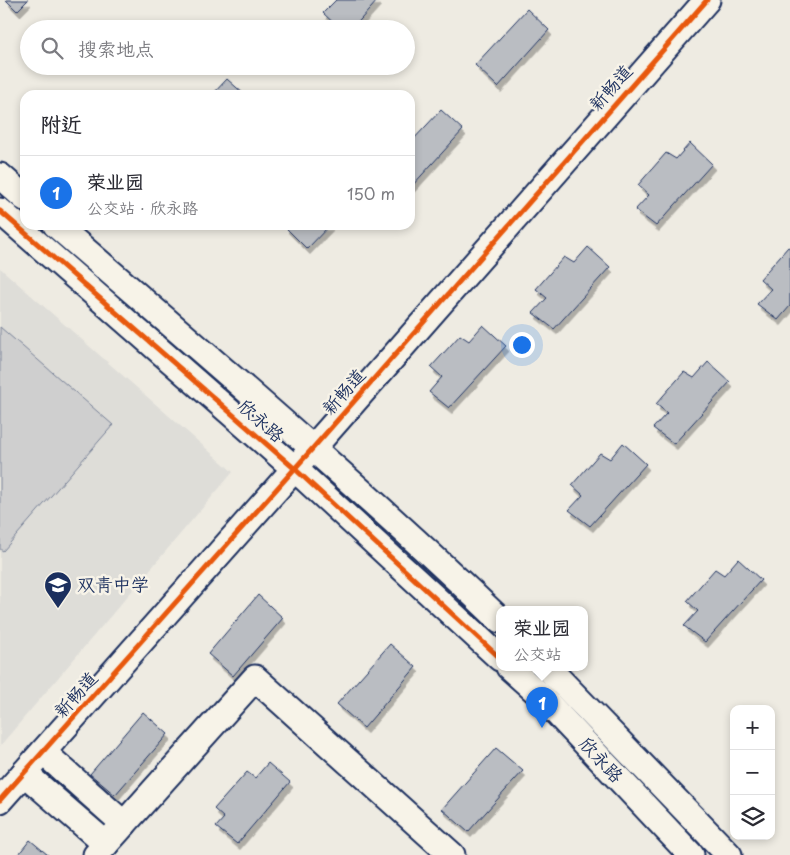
<!DOCTYPE html>
<html lang="zh">
<meta charset="utf-8">
<style>
:root{--surface:#fff;--page:#f2f2f3;--text:#2b2b33;--muted:#7c7c81;--line:#e1e1e2;--accent:#1a73e8}
body{margin:0;font-family:"Playpen Sans","LXGW WenKai TC",sans-serif;background:var(--page);color:var(--text)}
.controls{position:absolute;right:15px;bottom:15px;display:grid;overflow:hidden;border-radius:10px;box-shadow:0 2px 8px #0003}
.controls button{width:45px;height:45px;display:grid;place-items:center;padding:0;border:0;border-bottom:1px solid var(--line);background:var(--surface);color:var(--text);font:25px sans-serif}
.you{position:absolute;left:521px;top:344px;width:18px;height:18px;margin:-12px;border:4px solid #fff;border-radius:50%;background:#1a73e8;box-shadow:0 0 0 8px #1a73e833}
.badge{display:grid;place-items:center;width:32px;height:32px;border-radius:50%;background:var(--accent);color:#fff;font-size:16px;font-weight:700}
.pin{position:absolute;translate:-50% -41px;filter:drop-shadow(0 1px 2px #0008)}
.pin::after{content:'';position:absolute;top:26px;width:18px;height:15px;background:inherit;clip-path:polygon(0 0,100% 0,50% 100%)}
.popup{position:absolute;left:496px;top:606px;width:92px;height:65px;box-sizing:border-box;display:grid;place-content:center;border-radius:10px;background:var(--surface);filter:drop-shadow(0 1px 4px #0005);font-size:16px;white-space:nowrap;color:var(--muted)}
.popup b{font-size:19px;color:var(--text)}
.popup::after{content:'';position:absolute;left:50%;top:100%;margin-left:-10px;border:10px solid transparent;border-top-color:var(--surface)}
.list{margin:0;padding:0;list-style:none}
h2{display:flex;justify-content:space-between;align-items:center;height:65px;margin:0;padding:0 20px;font-size:21px}
h2 small{font-size:16px;font-weight:400;color:var(--muted)}
.list li{display:grid;grid-template-columns:32px 1fr auto;gap:15px;align-items:center;box-sizing:border-box;height:75px;padding:0 20px;border-top:1px solid var(--line)}
.list b{display:block;font-size:19px;white-space:nowrap}
.list p{margin:0;font-size:16px;white-space:nowrap;color:var(--muted)}
.list em{font-size:16px;font-style:normal;color:var(--muted)}
.icon{flex:none;width:28px;height:28px;fill:none;stroke:currentColor;stroke-width:2;stroke-linecap:round;stroke-linejoin:round}
.map{position:relative;flex:none;width:790px;height:855px;overflow:hidden}
.search{position:absolute;background:var(--surface);box-shadow:0 2px 8px #0003;left:20px;top:20px;width:395px;height:55px;display:flex;align-items:center;gap:12px;box-sizing:border-box;padding:0 18px;border-radius:28px;color:var(--muted);font-size:19px}
.panel{position:absolute;background:var(--surface);box-shadow:0 2px 8px #0003;left:20px;top:90px;width:395px;height:140px;border-radius:15px}
.map>svg:first-child{display:block}
</style>
<div class="map">
<svg width="790" height="855" viewBox="0 0 790 855">
<defs>
<filter id="shadow"><feDropShadow dx="3" dy="5.5" stdDeviation="0" flood-color="#0004"/></filter>
</defs>
<rect width="100%" height="100%" fill="#eeebe2"/>
<filter id="ink" filterUnits="userSpaceOnUse"><feTurbulence type="fractalNoise" baseFrequency=".02" numOctaves="2"/><feDisplacementMap in="SourceGraphic" scale="10" xChannelSelector="R" yChannelSelector="G"/><feConvolveMatrix kernelMatrix="1 2 1 2 8 2 1 2 1" color-interpolation-filters="sRGB"/></filter>
<g filter="url(#ink)">
<!-- built -->
<path fill="#deddd8" d="M0 268 233 472 0 746Z"/>
<!-- green -->
<path fill="#cfcfcf" stroke="#757f96" d="M0 327 113 425 3 551 0 549Z"/>
<!-- building -->
<g fill="#babdc2" stroke="#1b2f5e" filter="url(#shadow)">
<path d="M6 0H28L17 11Z"/>
<path d="M336 0H378L352 29H340L323 13Z"/>
<path d="M527 9 549 30 498 87 475 65Z"/>
<path d="M227 79 245 95H212Z"/>
<path d="M441 110 463 130 411 187 410 143Z"/>
<path d="M690 143 712 164 656 226 635 210 649 195 638 185 666 153 676 159Z"/>
<path d="M287 225H330L307 249 285 227Z"/>
<path d="M588 247 610 267 554 329 533 313 547 298 536 289 564 257 574 263Z"/>
<path d="M788 247 790 248V306L778 320 757 304 771 289 760 279Z"/>
<path d="M483 325 506 346 449 408 429 392 442 377 431 367 460 335 469 341Z"/>
<path d="M708 362 730 382 674 444 653 428 667 413 656 404 684 372 694 378Z"/>
<path d="M623 443 646 464 590 526 569 510 583 495 572 485 600 453 610 459Z"/>
<path d="M738 559 761 580 705 642 684 626 698 611 687 601 715 569 724 575Z"/>
<path d="M258 595 283 618 233 676 208 654Z"/>
<path d="M390 644 416 667 364 728 337 704Z"/>
<path d="M143 712 168 734 115 795 90 774Z"/>
<path d="M496 748 523 771 468 832 442 809Z"/>
<path d="M268 763 290 782 237 844 216 827 224 818 214 809 247 772 255 778Z"/>
<path d="M30 840 48 855H18Z"/>
</g>
<g fill="none" stroke-linecap="round" stroke-linejoin="round">
<!-- minor casing -->
<g stroke="#1b2f5e" stroke-width="29">
<g id="minor">
<path d="M0 176 25 198"/>
<path d="M0 211 295 469 500 658"/>
<path d="M56 225C206 355 357 483 500 620"/>
<path d="M509 667 538 693 691 855"/>
<path d="M547 667 729 855"/>
<path d="M43 752 124 824"/>
<path d="M24 773 106 844"/>
<path d="M0 800 313 448 707 0"/>
<path d="M96 855 255 678 452 855"/>
</g>
</g>
<!-- minor -->
<use href="#minor" stroke="#f7f3e8" stroke-width="25"/>
<!-- cycleway casing -->
<g stroke="#f7f3e8" stroke-width="8">
<g id="cycleway">
<path d="M0 211 295 469 500 658"/>
<path d="M0 800 313 448 707 0"/>
</g>
</g>
<!-- cycleway -->
<use href="#cycleway" stroke="#e8590c" stroke-width="5"/>
</g>
</g>
<!-- icons -->
<defs>
<g id="school-pin" transform="scale(1.4375)"><path d="M0 17L-7.5 6A9.5 9.5 0 1 1 7.5 6Z" fill="#1b2f5e" stroke="#f7f3e8"/><path d="M0-5L7-2L0 1L-7-2ZM-4 1L0 2.5L4 1V4Q0 6-4 4Z" fill="#fff"/></g>
</defs>
<g fill-rule="evenodd">
<use href="#school-pin" x="58" y="585"/>
</g>
<g text-anchor="middle" stroke-width="5" stroke-linejoin="round" paint-order="stroke">
<!-- street labels -->
<g font-size="18" fill="#1b2f5e" stroke="#f7f3e8">
<text transform="translate(611 88) rotate(-49)" y="6">新畅道</text>
<text transform="translate(344 392) rotate(-49)" y="6">新畅道</text>
<text transform="translate(261 421) rotate(41)" y="6">欣永路</text>
<text transform="translate(76 695) rotate(-48)" y="6">新畅道</text>
<text transform="translate(601 760) rotate(47)" y="6">欣永路</text>
</g>
<!-- poi labels -->
<g font-size="18" fill="#1b2f5e" stroke="#f7f3e8" text-anchor="start">
<text x="77" y="591">双青中学</text>
</g>
</g>
</svg>
<div class="controls">
<button>+</button>
<button>−</button>
<button><svg class="icon" aria-label="layers" viewBox="0 0 24 24"><path d="M12 4l9 5-9 5-9-5zM3 14l9 5 9-5"/></svg></button>
</div>
<div class="you"></div>
<div class="pin badge" style="left:542px;top:728px">1</div>
<div class="popup"><b>荣业园</b>公交站</div>
<div class="search"><svg class="icon" aria-label="search" viewBox="0 0 24 24"><circle cx="10" cy="10" r="6"/><path d="M15 15l6 6"/></svg>搜索地点</div>
<section class="panel">
<h2>附近<small></small></h2>
<ul class="list">
<li><span class="badge">1</span><div><b>荣业园</b><p>公交站 · 欣永路</p></div><em>150 m</em></li>
</ul>
</section>
</div>
